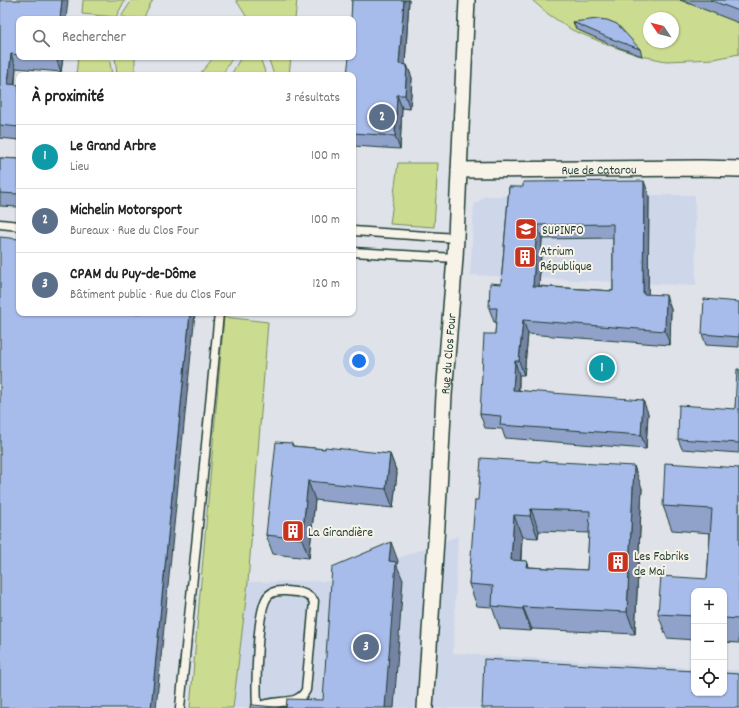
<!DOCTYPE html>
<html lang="fr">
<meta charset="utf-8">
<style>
:root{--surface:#fff;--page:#f6f6f6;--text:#222;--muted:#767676;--line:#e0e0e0;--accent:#d93025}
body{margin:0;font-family:Dekko,sans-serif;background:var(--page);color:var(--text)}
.controls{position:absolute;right:12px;bottom:12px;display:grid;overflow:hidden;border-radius:8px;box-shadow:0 1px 3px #0004}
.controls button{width:36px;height:36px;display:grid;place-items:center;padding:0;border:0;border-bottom:1px solid var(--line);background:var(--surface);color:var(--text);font:20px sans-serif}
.compass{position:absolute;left:643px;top:12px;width:36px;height:36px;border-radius:50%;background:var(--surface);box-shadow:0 1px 3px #0004;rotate:305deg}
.you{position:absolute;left:359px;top:361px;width:14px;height:14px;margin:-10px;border:3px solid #fff;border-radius:50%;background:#1a73e8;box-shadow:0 0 0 6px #1a73e833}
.badge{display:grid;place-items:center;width:26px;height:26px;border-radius:50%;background:var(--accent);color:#fff;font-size:13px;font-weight:700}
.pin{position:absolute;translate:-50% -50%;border:2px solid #fff;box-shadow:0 1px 4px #0006}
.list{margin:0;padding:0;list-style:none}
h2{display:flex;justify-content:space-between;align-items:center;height:52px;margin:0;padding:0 16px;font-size:17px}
h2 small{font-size:13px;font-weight:400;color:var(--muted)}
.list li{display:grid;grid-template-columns:26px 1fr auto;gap:12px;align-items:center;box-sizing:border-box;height:64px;padding:0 16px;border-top:1px solid var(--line)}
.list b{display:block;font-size:15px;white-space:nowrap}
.list p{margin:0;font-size:13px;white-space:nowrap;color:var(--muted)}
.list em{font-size:13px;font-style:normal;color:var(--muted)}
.icon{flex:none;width:22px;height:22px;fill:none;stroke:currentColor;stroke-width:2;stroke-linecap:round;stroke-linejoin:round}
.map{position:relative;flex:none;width:739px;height:708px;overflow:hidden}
.search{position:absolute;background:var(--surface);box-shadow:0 1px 3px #0004;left:16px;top:16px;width:340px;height:44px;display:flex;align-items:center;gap:10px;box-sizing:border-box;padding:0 14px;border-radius:8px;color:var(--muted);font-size:15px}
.panel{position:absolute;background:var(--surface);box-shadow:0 1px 3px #0004;left:16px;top:72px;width:340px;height:244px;border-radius:8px}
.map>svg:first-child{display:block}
</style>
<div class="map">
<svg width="739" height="708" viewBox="0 0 739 708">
<rect width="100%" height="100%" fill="#dfe2e9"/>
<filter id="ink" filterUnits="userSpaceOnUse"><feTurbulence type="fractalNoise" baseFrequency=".025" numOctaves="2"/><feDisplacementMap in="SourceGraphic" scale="8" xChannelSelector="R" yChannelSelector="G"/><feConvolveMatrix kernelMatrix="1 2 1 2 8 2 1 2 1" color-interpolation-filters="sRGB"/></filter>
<g filter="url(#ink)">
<!-- built -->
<g fill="#ced7ea">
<path d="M618 195H695L696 286 470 275 474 205 485 196Z"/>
<path d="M458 536 453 653 694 668V693H724V670H739V708H233L248 582 335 581Z"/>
</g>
<!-- green -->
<g fill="#cbdb8f" stroke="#758c62" fill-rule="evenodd">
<path d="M83 0H125L116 17 82 14Z"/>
<path d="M132 0H153L143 19 121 17Z"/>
<path d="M236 0H297L295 19H248Z"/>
<path d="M532 0H739V54L714 59 666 61 637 55 606 44 572 30 548 14ZM649 18H673V42H649Z"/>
<path d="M78 57H109L112 75H76Z"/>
<path d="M115 57H135V75H117Z"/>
<path d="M214 57H233L222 75H199Z"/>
<path d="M241 57H260L266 75H231Z"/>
<path d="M268 57H291L289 75H274Z"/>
<path d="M398 163H438L434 227 390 224Z"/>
<path d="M224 317 268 322 248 582 233 708H190Z"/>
</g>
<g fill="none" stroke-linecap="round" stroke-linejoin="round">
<!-- lane casing -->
<g stroke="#1f3d34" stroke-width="11">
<g id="lane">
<path d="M0 224 19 226"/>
<path d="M353 231 456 238"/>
<path d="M353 252 455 258"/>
<path d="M180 708 219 313"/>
<path d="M255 708C276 697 297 708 306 690L314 601C306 592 298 592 286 591 280 591 274 590 269 595 256 606 256 687 257 707"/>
</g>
</g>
<!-- street casing -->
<g stroke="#1f3d34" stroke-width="18">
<g id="street">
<path id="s1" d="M459 170 701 168 739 169"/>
<path id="s2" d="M425 708 438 509 444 395 455 258 467 0"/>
</g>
</g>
<!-- lane -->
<use href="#lane" stroke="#f7f3e8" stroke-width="8"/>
<!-- street -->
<use href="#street" stroke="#f7f3e8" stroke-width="15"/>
</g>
<!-- wall -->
<g fill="#90a2ca" stroke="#1f3d34" fill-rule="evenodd">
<path d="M0 0 19 19V57H63L61 72 16 68 15 85H19V140L0 138Z"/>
<path d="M352 0H409L405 65H407L412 78 411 94 410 109 402 108 400 149 353 146Z"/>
<path d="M680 0H739V23Z"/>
<path d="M573 22 640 49 642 56 612 45 576 29Z"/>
<path d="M0 158 19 159V207L0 206Z"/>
<path d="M509 187 649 195 648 294 671 309 670 345 528 334 524 375H519V390L648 413 646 449 505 438 502 429 485 428 480 414 495 334 496 322H494L489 308 501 284ZM613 238V291L539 286 542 239Z"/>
<path d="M739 302V347L706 345 702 334Z"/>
<path d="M739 369V453L682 449 678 439 735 409Z"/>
<path d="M292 443 293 446 325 449 390 454 397 473 393 508 315 500 309 558 273 554 266 535Z"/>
<path d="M739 468V643L724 642V591H694V640L667 638 658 614 707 579 710 533 672 530 663 506Z"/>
<path d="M642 488 635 634 532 629 531 631 500 629 492 607 477 606 469 584 478 500ZM539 531 589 533 587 570 529 567 527 561H521L522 537 538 538Z"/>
</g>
<!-- shaded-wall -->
<g fill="#7684a4" stroke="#1f3d34">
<path d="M62 0H68L66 19H60Z"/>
<path d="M404 0H409L404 78 399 64Z"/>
<path d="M11 54 16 68 13 98 8 84Z"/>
<path d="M56 57H63L61 72 56 58Z"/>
<path d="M407 65 412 78 410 109 405 95Z"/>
<path d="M397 95 402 108 400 149 395 136Z"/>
<path d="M644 181 649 195 648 307 643 294Z"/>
<path d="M537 225 542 239 538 300 533 286Z"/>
<path d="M666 295 671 309 670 345 665 331Z"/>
<path d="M190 313H195L156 708H151Z"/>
<path d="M523 320 528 334 524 375 519 361Z"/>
<path d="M515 361 519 375 518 403 513 390Z"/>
<path d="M643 400 648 413 646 449 641 435Z"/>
<path d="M390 454 397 473 393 508 386 489Z"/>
<path d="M634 466 642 488 635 634 627 612Z"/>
<path d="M308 481 315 500 309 558 302 539Z"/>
<path d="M531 509 539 531 538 538 530 516Z"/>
<path d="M514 515 522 537 519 582 511 560Z"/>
<path d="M391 542 398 561 397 566 403 580 394 708H385L389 561Z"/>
<path d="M527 561 535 583 526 567Z"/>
<path d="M523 607 532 629 531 631 523 609Z"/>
</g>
<!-- building -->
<g fill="#a8bceb" stroke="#1f3d34" fill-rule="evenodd">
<path d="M0 0H62L60 19H19V55L11 54 8 84 19 85V127L0 125Z"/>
<path d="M352 0H404L399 64 407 65 405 95H397L395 136 353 133V75H347L349 57H353V19H351Z"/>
<path d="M710 0H739V11Z"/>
<path d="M598 19 607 20 617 24 640 49 609 38 573 22Z"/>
<path d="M40 57H56V58Z"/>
<path d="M0 158 19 159V194L0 193Z"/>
<path d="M644 181 643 294 666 295 665 331 523 320 519 361H515L513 390 643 400 641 435 500 425 501 416 480 414 484 334H495L497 308H489L490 283 501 284 509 187H523V182ZM613 224V291L533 286 537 225Z"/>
<path d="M0 237 19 239V313H190L151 708H0Z"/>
<path d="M704 299 739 302V337L702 334Z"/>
<path d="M737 369H739V443L678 439 679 405 735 409Z"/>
<path d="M276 442 292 443V446L325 449V447L390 454 386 489 308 481 302 539 266 535Z"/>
<path d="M481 458 540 462V461L634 466 627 612 523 607V609L492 606 493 586 469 584 475 500H478ZM531 509 590 511 587 570 526 567 527 561 511 560 514 515 530 516Z"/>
<path d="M665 463 739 468V619L724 618V591H694V616L658 614 661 576 707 579 712 509 663 506Z"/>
<path d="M391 542 389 561 396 562 385 708H252L253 705 286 708 287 699 323 700 332 567Z"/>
<path d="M484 659 694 671V693H724V673L739 674V708H482Z"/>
</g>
</g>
<!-- icons -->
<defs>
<g id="university-square" transform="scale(1.15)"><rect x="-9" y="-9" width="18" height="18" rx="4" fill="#c8321e" stroke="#f7f3e8"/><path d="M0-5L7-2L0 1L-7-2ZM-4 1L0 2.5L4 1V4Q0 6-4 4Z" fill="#fff"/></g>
<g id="building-square" transform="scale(1.15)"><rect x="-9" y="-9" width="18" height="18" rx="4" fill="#c8321e" stroke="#f7f3e8"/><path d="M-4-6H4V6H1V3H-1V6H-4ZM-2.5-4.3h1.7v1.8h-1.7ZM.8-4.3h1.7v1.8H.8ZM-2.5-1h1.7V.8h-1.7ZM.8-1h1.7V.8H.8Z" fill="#fff"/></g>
</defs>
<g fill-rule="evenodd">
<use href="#university-square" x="526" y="229"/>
<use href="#building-square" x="525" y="257"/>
<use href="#building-square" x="293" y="531"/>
<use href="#building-square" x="618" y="562"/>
</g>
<g text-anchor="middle" stroke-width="4" stroke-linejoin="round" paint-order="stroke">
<!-- street labels -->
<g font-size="13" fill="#1f3d34" stroke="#f7f3e8">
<text dy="5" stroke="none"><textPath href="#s1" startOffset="140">Rue de Catarou</textPath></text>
<text dy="5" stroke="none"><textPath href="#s2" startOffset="355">Rue du Clos Four</textPath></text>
</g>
<!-- poi labels -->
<g font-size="13" fill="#1f3d34" stroke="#f7f3e8" text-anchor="start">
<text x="542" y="234">SUPINFO</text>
<text x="540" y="255">Atrium<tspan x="540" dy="15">République</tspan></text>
<text x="308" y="536">La Girandière</text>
<text x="634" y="560">Les Fabriks<tspan x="634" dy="15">de Mai</tspan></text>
</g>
</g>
</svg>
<div class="controls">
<button>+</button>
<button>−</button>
<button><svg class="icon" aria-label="locate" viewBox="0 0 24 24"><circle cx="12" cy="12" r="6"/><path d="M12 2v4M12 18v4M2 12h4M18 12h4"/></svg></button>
</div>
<svg class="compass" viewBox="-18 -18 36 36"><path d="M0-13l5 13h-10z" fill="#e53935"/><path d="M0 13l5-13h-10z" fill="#767676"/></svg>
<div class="you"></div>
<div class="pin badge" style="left:602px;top:368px;background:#0f9aa8">1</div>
<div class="pin badge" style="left:382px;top:117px;background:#5c6f8a">2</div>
<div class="pin badge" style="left:366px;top:647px;background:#5c6f8a">3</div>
<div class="search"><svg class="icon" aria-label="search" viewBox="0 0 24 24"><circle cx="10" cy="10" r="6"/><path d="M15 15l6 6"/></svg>Rechercher</div>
<section class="panel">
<h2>À proximité<small>3 résultats</small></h2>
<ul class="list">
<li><span class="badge" style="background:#0f9aa8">1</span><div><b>Le Grand Arbre</b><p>Lieu</p></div><em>100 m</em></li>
<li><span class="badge" style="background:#5c6f8a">2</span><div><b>Michelin Motorsport</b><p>Bureaux · Rue du Clos Four</p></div><em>100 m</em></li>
<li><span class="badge" style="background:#5c6f8a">3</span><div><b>CPAM du Puy-de-Dôme</b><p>Bâtiment public · Rue du Clos Four</p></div><em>120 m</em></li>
</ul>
</section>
</div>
